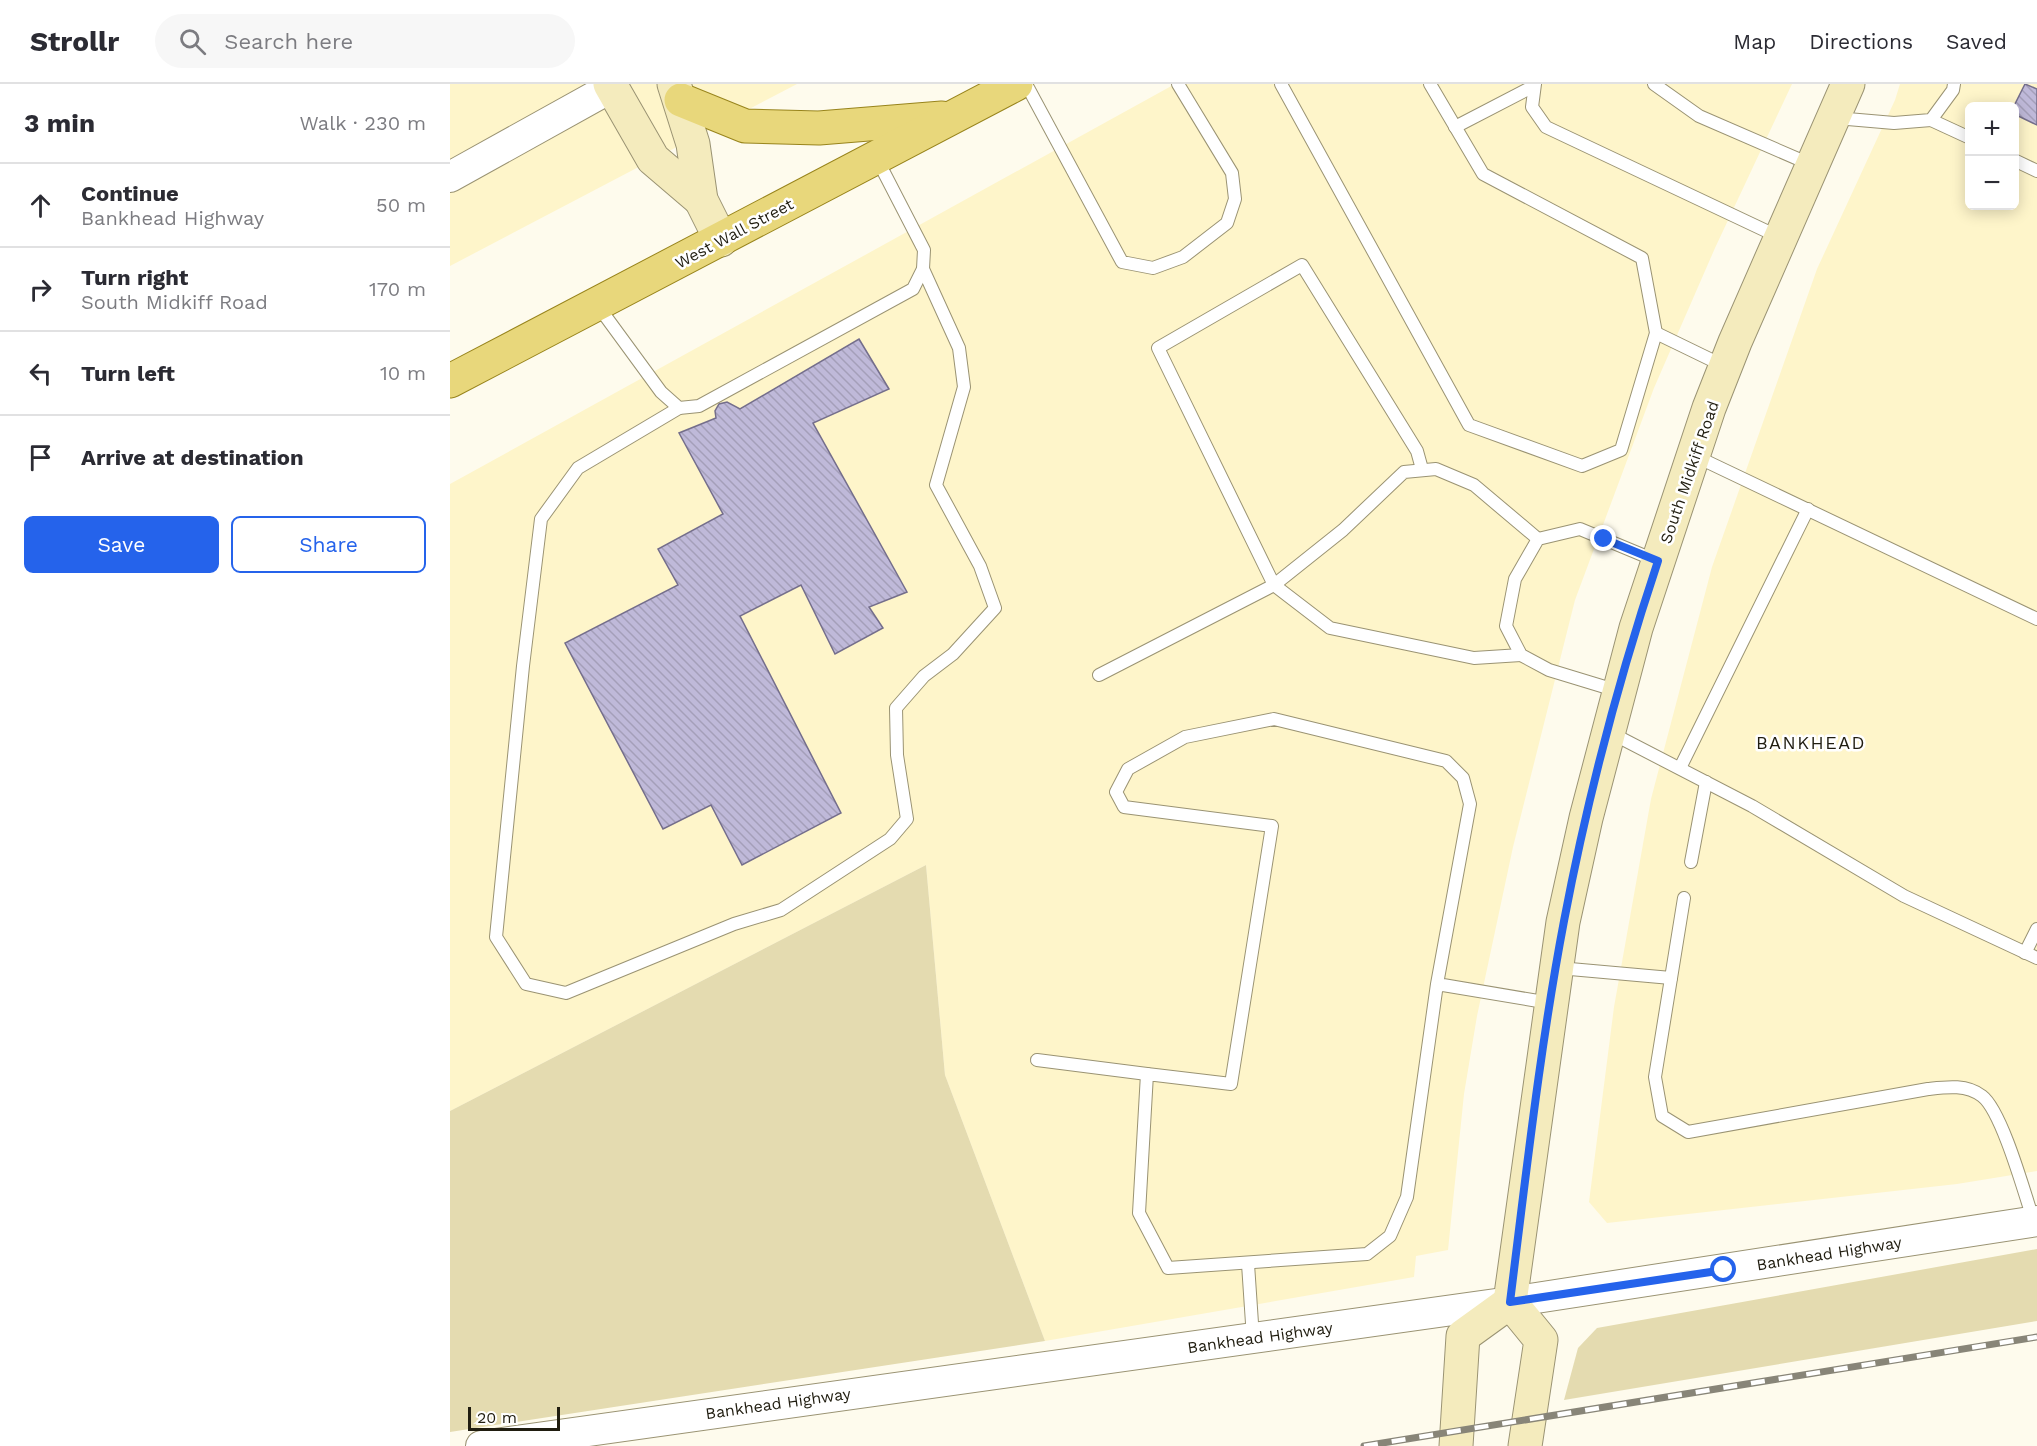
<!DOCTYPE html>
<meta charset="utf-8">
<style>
:root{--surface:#fff;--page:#f7f7f7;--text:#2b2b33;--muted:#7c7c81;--line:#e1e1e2;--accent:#2563eb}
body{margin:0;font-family:"Work Sans",sans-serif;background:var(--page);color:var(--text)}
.controls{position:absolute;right:18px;top:18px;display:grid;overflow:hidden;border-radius:9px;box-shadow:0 3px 15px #0003}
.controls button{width:54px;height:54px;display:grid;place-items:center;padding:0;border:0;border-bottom:2px solid var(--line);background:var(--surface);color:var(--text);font:30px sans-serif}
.scale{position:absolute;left:18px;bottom:15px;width:92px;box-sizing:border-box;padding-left:6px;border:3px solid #201d10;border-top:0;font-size:16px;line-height:21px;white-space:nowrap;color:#201d10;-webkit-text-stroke:4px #fff;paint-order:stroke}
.stop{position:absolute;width:18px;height:18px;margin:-14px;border:4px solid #2563eb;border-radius:50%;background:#fff}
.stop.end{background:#2563eb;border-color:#fff;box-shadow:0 2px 6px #0008}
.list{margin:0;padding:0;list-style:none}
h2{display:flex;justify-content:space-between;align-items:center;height:78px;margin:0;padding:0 24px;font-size:26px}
h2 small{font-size:20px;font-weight:400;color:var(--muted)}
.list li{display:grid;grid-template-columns:39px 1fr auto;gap:18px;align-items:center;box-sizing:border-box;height:84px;padding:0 24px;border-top:2px solid var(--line)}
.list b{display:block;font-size:22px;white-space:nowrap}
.list p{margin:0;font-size:20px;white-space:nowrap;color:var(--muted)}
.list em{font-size:20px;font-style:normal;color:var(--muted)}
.actions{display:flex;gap:12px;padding:18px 24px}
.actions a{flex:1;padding:14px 0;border:2px solid var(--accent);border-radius:9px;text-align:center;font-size:21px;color:var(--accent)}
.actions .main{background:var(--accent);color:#fff}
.icon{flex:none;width:33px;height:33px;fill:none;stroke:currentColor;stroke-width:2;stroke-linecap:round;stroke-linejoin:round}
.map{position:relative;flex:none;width:1587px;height:1362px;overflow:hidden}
header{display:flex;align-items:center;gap:36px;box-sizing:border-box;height:84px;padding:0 30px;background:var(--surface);border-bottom:2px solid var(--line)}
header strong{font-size:28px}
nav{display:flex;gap:33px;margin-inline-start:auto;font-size:21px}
.search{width:420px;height:54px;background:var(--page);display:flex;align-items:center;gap:15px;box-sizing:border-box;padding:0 21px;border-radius:33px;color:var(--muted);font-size:22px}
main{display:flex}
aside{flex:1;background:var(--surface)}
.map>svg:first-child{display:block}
</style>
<header>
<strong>Strollr</strong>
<div class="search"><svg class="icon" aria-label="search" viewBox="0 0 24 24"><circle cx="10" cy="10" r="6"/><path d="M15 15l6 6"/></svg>Search here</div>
<nav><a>Map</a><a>Directions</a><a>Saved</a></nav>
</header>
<main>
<aside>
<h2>3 min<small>Walk · 230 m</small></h2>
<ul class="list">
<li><svg class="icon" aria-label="ahead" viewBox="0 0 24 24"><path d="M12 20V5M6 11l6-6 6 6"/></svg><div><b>Continue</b><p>Bankhead Highway</p></div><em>50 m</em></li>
<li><svg class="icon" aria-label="right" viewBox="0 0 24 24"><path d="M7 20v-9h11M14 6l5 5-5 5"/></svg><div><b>Turn right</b><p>South Midkiff Road</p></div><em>170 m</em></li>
<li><svg class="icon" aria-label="left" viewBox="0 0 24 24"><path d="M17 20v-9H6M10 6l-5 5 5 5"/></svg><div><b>Turn left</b></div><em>10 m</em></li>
<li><svg class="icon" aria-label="arrive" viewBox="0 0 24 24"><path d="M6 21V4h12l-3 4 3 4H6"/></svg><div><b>Arrive at destination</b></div></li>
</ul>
<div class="actions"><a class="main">Save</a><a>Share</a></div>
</aside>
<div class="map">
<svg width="1587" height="1362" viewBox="0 0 1587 1362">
<defs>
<pattern id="building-back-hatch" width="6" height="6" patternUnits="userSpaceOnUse" patternTransform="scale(1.5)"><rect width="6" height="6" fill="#bfb9d9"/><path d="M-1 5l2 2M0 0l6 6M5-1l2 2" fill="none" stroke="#a49fb9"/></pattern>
</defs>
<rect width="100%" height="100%" fill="#fefbed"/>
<!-- built -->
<g fill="#fef5ca" fill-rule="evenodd">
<path d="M0 0H347L0 182Z"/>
<path d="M725 0H1342L1265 164 1204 304 1125 516 1063 763 1027 932 1014 1010 998 1166 966 1172 964 1193 595 1257 495 991 476 781 0 1027V400Z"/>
<path d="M1450 0H1587V1087L1507 1100 1157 1139 1139 1118 1164 923 1201 715 1262 483 1367 185 1445 16ZM1520 22H1564V122H1520Z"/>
</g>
<!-- grass -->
<g fill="#e4dbb0">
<path d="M476 781 495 991 595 1257 0 1348V1027Z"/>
<path d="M1587 1165V1237L1114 1316 1128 1264 1147 1244Z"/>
</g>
<!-- building -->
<g fill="url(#building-back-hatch)" stroke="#746e8b" stroke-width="1.5">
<path d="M1575 0 1587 5V41L1564 30V22Z"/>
<path d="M409 255 439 305 363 339 457 508 419 523 433 544 385 570 351 501 290 532 391 729 292 781 261 721 213 745 115 559 228 501 208 465 273 430 229 349 266 334 265 327 269 320 277 318 290 325Z"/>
</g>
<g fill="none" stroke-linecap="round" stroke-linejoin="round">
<!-- service casing -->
<g stroke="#9a9373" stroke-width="14">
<g id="service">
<path d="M576 0 672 178 703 184 733 173 777 139 785 115 782 89 728 0"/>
<path d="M831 0 1019 341 1132 382 1171 366 1206 249 1192 174 1033 90 980 0"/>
<path d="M1085 0 1082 23 1096 43 1329 153"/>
<path d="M1204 0 1249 32 1362 81"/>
<path d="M1386 34 1444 39 1481 36 1503 6 1504 0"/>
<path d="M1481 36 1520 54"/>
<path d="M1005 43 1084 2"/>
<path d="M1564 76 1587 87"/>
<path d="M148 222 211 308 229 324 249 322 463 205 473 185 474 166 427 75"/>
<path d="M1206 249 1274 282"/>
<path d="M229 324 128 384 91 435 73 582 46 853 76 900 116 909 284 840 331 826 440 755 457 735 447 671 446 624 474 592 503 570 545 524 530 482 486 401 514 303 509 264 473 185"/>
<path d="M1245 372 1587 535"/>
<path d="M1071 571 1024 574 880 544 824 501 893 446 954 388 986 385 1024 401 1088 455"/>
<path d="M649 591 824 501 708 264 852 181 967 367 972 385"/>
<path d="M1168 607 1099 586 1071 571 1056 542 1065 495 1088 455 1130 445 1207 477"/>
<path d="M1159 648 1302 722 1454 812 1587 874"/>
<path d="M1230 684 1358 425"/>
<path d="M1241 778 1256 698"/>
<path d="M1234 814 1205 993 1212 1032 1238 1048 1478 1005C1496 1003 1516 1000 1532 1012 1552 1027 1575 1111 1584 1138"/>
<path d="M1575 869 1587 845"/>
<path d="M1109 884 1221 894"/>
<path d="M987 900 957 1113 940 1152 917 1170 718 1184 689 1129 697 990 781 1000 822 742 674 723 666 708 678 685 735 653 824 635 996 677 1013 694 1020 720 987 900 1100 919"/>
<path d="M587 976 697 990"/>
<path d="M798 1180 803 1254"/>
</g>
</g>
<!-- tertiary casing -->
<g stroke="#9a9373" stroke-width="32">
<g id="tertiary">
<path d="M0 93 162 3"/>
<path d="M31 1362 1060 1218 1587 1137"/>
</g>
</g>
<!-- secondary casing -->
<g stroke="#9a9373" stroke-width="35">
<g id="secondary">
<path d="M160 0 203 75 251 116"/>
<path d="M224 0 243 60 251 116 271 156"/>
<path d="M1006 1362 1013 1252 1060 1218"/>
<path d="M1075 1362 1091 1256 1060 1218 1113 838 1136 734 1186 544 1259 324 1285 258 1398 0"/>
</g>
</g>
<!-- primary casing -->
<g stroke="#98841c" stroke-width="35">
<g id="primary">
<path d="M231 16 295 42 369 44 492 34"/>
<path d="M0 297 566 0"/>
</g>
</g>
<!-- service -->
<use href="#service" stroke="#fff" stroke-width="12"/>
<!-- tertiary -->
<use href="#tertiary" stroke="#fff" stroke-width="30"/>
<!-- secondary -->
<use href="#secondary" stroke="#f4ebbd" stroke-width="33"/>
<!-- primary -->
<use href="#primary" stroke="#e8d77b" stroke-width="33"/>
<!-- rail casing -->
<g stroke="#888578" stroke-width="7">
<path id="rail" d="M914 1362 1587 1253"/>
</g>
<!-- rail -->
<use href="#rail" stroke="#fff" stroke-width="4.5" stroke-dasharray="14" stroke-linecap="butt"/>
</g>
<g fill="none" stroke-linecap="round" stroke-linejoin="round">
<!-- route -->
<path stroke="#2563eb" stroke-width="8" d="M1154 455 1208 477C1169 594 1137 716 1114 837 1090 963 1076 1091 1060 1218L1274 1186"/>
</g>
<g text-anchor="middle" stroke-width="5" stroke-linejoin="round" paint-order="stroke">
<!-- street labels -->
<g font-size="16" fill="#201d10" stroke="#fff">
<text transform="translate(284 149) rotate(-28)" y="6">West Wall Street</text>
<text transform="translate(1239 388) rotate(-71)" y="6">South Midkiff Road</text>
<text transform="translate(1379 1169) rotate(-9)" y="6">Bankhead Highway</text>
<text transform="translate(810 1253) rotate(-8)" y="6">Bankhead Highway</text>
<text transform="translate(328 1319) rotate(-8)" y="6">Bankhead Highway</text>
</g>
<!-- neighbourhood labels -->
<g font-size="18" letter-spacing="1.5" fill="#201d10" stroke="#fff">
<text x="1361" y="665">BANKHEAD</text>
</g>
</g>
</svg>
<div class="controls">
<button>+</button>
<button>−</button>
</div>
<div class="scale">20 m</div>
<div class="stop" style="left:1274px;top:1186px"></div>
<div class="stop end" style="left:1154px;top:455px"></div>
</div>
</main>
